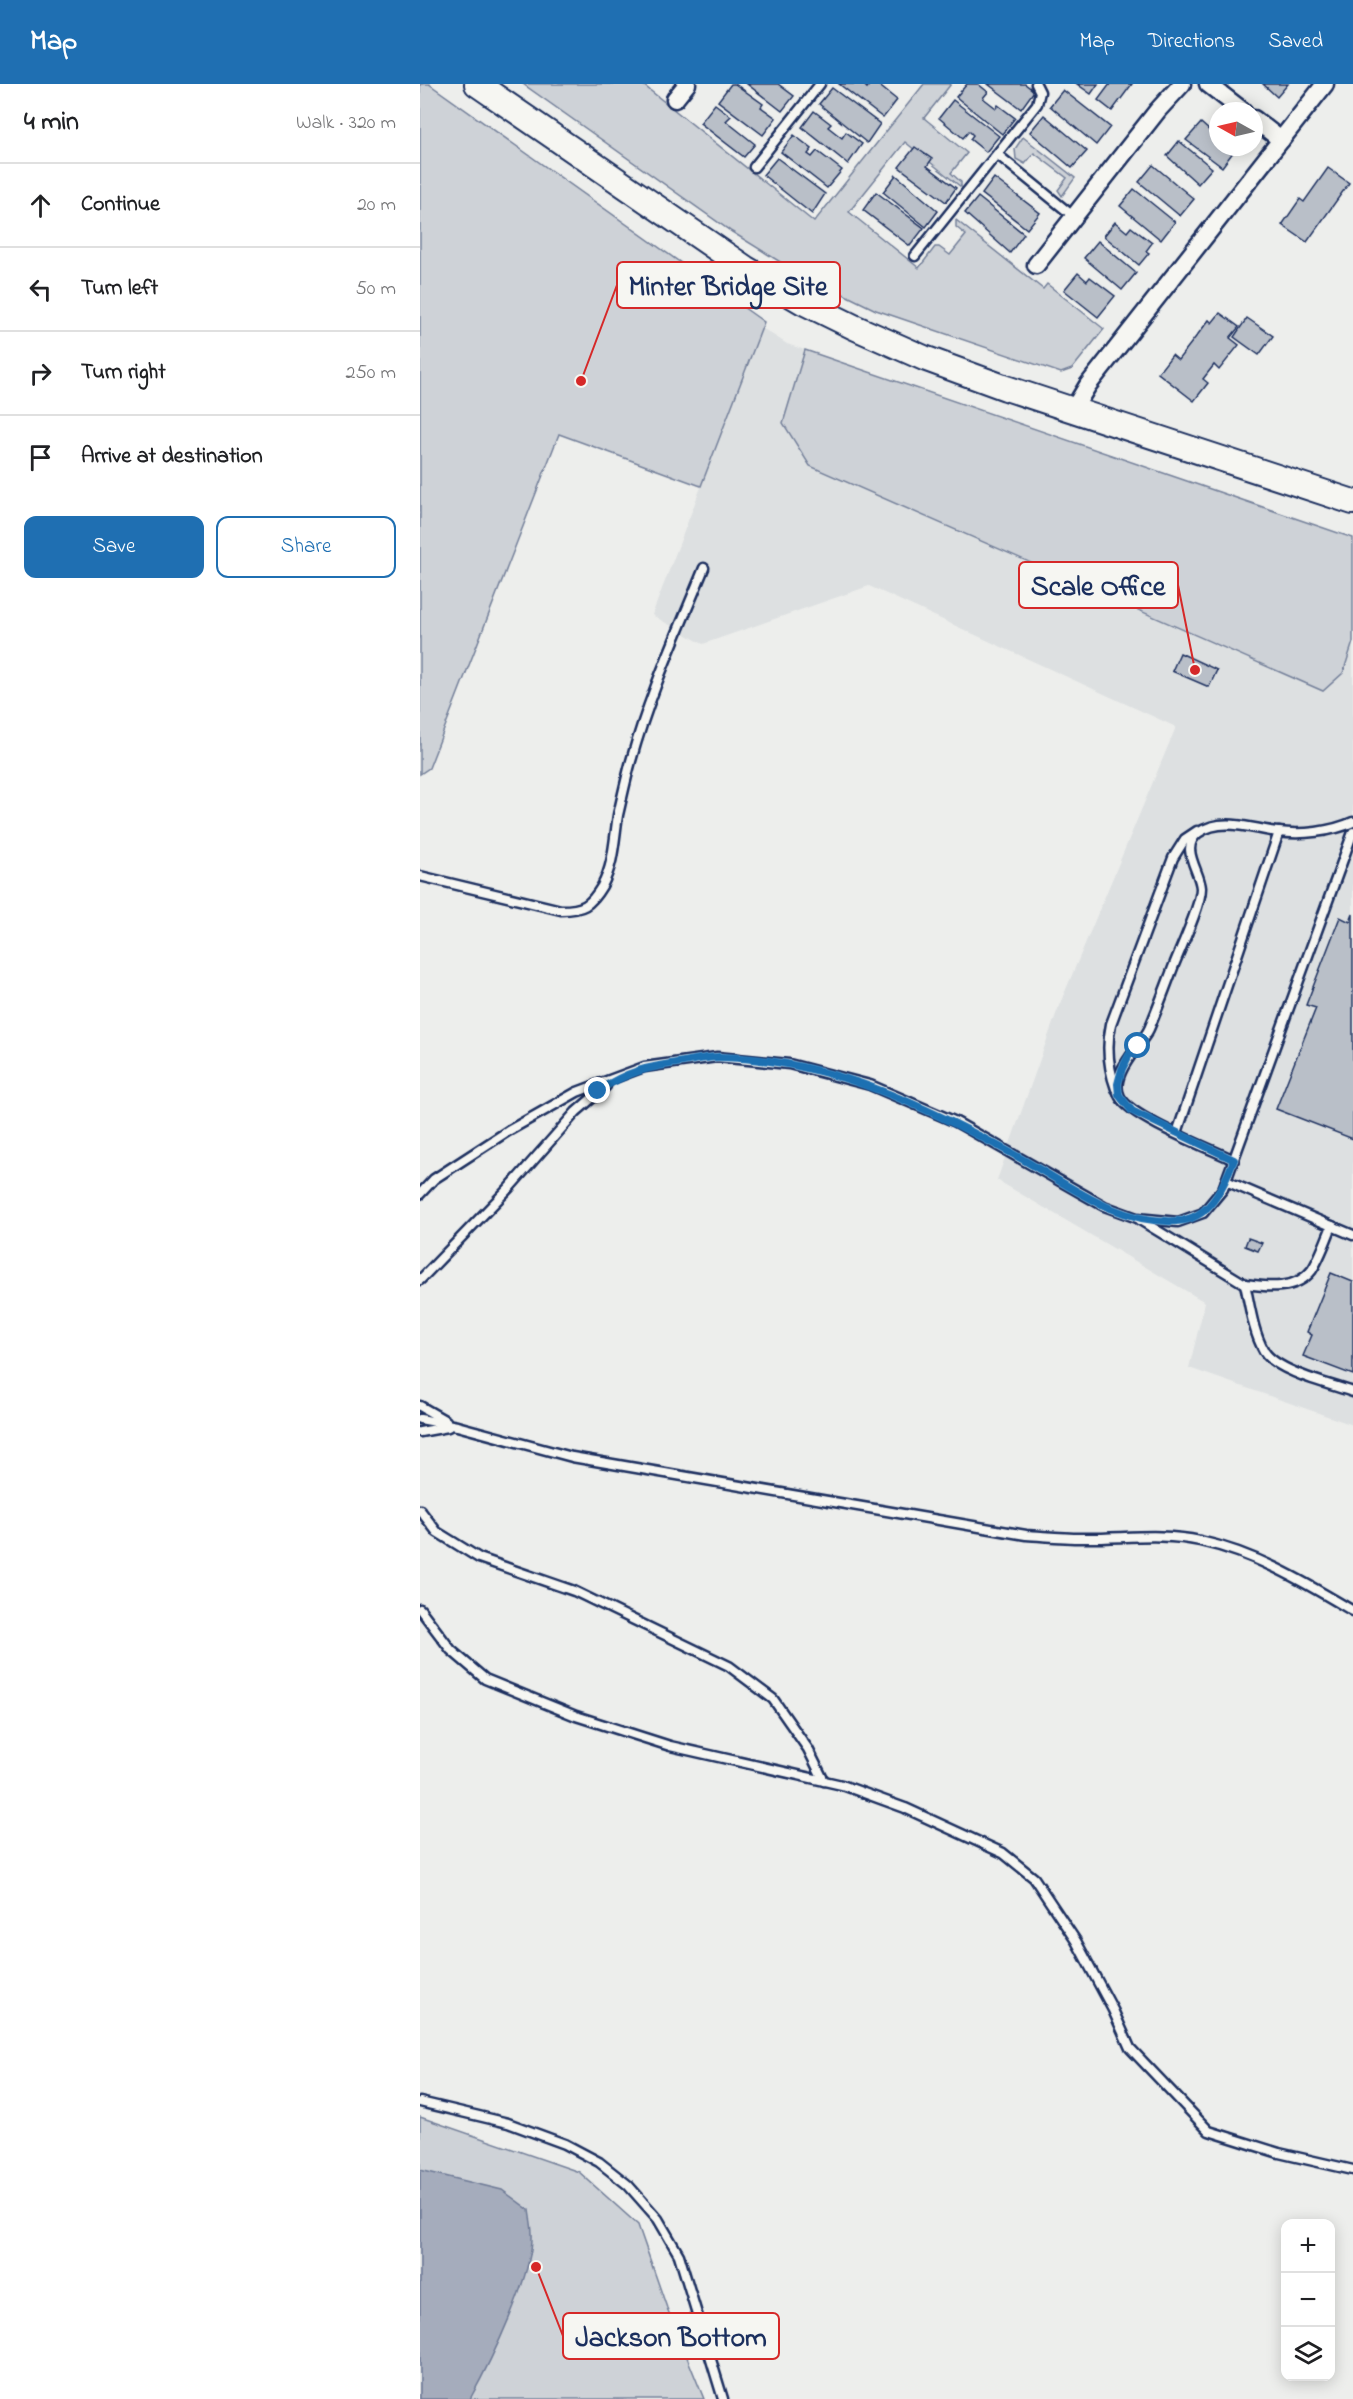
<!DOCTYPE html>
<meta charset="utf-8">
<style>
:root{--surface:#fff;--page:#f6f6f6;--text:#202124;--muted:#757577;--line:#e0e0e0;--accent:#1f6fb2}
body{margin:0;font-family:"Indie Flower",sans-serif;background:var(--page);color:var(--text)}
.controls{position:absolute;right:18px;bottom:18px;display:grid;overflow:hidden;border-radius:12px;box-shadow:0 3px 15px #0003}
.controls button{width:54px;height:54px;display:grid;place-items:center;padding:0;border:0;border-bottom:2px solid var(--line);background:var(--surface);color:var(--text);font:30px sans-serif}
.compass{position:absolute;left:789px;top:18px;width:54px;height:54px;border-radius:50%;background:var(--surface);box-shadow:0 3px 15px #0003;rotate:278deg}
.stop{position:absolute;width:18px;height:18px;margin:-14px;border:4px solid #1f6fb2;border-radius:50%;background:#fff}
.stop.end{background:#1f6fb2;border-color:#fff;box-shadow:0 2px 6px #0008}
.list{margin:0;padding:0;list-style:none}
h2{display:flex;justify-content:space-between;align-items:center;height:78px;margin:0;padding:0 24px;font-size:26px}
h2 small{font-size:20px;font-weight:400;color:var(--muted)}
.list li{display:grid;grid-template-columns:39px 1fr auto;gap:18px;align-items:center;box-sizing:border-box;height:84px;padding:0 24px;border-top:2px solid var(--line)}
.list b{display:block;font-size:22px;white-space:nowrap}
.list em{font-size:20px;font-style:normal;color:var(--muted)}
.actions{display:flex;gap:12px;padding:18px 24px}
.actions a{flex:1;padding:14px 0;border:2px solid var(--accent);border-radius:12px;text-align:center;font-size:21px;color:var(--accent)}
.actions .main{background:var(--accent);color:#fff}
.icon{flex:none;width:33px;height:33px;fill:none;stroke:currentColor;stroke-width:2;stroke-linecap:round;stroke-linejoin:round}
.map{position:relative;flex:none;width:933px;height:2315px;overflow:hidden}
header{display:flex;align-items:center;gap:36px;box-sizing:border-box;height:84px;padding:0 30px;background:var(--accent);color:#fff}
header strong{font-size:28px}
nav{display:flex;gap:33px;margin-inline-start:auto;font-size:21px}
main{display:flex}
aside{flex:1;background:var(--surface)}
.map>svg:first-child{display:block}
</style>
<header>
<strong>Map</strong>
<nav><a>Map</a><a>Directions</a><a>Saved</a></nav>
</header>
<main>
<aside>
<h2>4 min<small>Walk · 320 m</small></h2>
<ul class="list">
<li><svg class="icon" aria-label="ahead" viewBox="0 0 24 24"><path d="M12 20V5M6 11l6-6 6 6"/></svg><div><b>Continue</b></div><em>20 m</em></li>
<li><svg class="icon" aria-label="left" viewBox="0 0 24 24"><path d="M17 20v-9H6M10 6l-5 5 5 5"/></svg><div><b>Turn left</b></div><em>50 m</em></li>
<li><svg class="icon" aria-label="right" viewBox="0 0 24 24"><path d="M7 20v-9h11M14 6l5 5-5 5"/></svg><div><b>Turn right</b></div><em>250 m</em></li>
<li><svg class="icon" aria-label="arrive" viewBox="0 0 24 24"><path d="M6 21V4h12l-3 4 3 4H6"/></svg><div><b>Arrive at destination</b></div></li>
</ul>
<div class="actions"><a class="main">Save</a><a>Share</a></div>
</aside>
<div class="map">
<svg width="933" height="2315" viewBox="0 0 933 2315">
<rect width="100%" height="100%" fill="#edeeec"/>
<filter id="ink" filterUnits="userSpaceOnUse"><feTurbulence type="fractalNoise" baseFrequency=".0167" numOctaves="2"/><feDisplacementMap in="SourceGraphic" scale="12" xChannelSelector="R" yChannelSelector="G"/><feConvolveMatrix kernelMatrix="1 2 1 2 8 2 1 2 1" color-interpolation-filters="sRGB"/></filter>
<g filter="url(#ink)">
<!-- built -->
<path fill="#dde0e1" d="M342 244 367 260 385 266 363 339 923 589 933 558V1341L769 1284 785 1218 577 1096 639 922 756 643 449 502 283 560 232 531Z"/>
<!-- green -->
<g fill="#ced2d7" stroke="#74809a" stroke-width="1.5">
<path d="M0 0H9L344 238 281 402 139 350 9 684 0 690Z"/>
<path d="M103 0H222L394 138 504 0H531L504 34 547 69 531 89 541 98V103L485 58 429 128 499 184 515 163H519L530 171 546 151 536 143V136L623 205 627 200 684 245 652 285 641 289 456 226 370 184 312 148Z"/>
<path d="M603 53 655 94 642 112 638 106 647 94 614 69 605 80 596 75 595 65Z"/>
<path d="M385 266 933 454V558L923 589 903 607 390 382 363 339Z"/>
<path d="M0 2033 159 2088 218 2141 247 2224 284 2315H0Z"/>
</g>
<!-- water -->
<path fill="#a5acbc" stroke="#6e7a96" stroke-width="1.5" d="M0 2086 82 2106 109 2126C110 2134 112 2142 112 2150 114 2189 70 2279 50 2315H0Z"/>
<!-- building -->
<g fill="#b9bfc8" stroke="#1b2f5e" stroke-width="1.5">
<path d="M311 0H315L343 20 341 23 356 34 343 51 298 17Z"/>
<path d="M327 0H358L374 12 362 27Z"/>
<path d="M419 0H443L447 4 450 0H457L477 16 463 34Z"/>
<path d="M547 0H558L568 8 563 14 576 24 578 21 595 34 582 50 536 13Z"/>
<path d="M568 0H605L614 7 601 25Z"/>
<path d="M657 0H678L671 10Z"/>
<path d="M690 0H712L692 27 678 16Z"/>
<path d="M843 0H868L857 13Z"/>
<path d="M412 4 460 40 447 59 399 20Z"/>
<path d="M643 6 690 43 676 61 630 22Z"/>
<path d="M533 16 579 52 566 68 550 55 553 51 549 47 543 54 519 34Z"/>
<path d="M295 20 311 32 306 37 335 60 324 73 280 39Z"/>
<path d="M394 27 411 40 408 43 422 54 426 48 442 60 428 80 382 43Z"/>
<path d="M624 31 667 67 652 84 610 48Z"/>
<path d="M781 39 790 47 793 42 798 46V63H817L802 83 766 56Z"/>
<path d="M374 51 392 65 388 70 392 73 397 67 422 86 407 104 361 68Z"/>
<path d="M759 57 792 84 778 100 747 72Z"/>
<path d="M495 63 512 75 507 82 536 104 526 118 479 83Z"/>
<path d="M357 74 405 110 392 130 343 91Z"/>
<path d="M733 81 774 115 760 132 719 98Z"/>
<path d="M908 84 929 99 887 158 862 141 880 115 884 118Z"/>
<path d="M476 91 518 127 506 143 463 108Z"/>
<path d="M574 94 620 129 607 145 562 110Z"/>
<path d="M714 105 755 138 741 156 700 122Z"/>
<path d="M456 108 504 144 490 162 443 126Z"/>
<path d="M558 113 604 150 590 169 545 129Z"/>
<path d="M695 138 707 148 711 143 732 159 726 167 729 169 719 181 684 152Z"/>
<path d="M678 157 716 189 702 206 664 174Z"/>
<path d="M658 189 667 197 670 193 695 212 678 233 644 206Z"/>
<path d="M800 229 819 243 810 254 819 261 799 286 794 281 783 295 788 299 774 317 738 289 752 271 758 276 789 236 792 239Z"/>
<path d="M827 234 853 252 839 271 814 253Z"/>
<path d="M760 569 797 586 789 603 752 587Z"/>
<path d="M933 830V1055L856 1025 896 924 886 921 920 833 930 838Z"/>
<path d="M828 1154 842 1159 838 1167 825 1162Z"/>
<path d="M911 1189 933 1198V1291L883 1272 892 1251 887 1248Z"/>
</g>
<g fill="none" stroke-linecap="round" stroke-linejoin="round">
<!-- lane casing -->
<g stroke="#1b2f5e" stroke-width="13">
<g id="lane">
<path d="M578 71 653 132"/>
<path d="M334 83 400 0"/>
<path d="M495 172 617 20 620 8 616 0"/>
<path d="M0 792 141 826C163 826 170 822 182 802 194 780 194 756 198 731 202 714 206 695 211 677 229 611 258 548 284 484"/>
<path d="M696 1005C688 983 686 963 691 940L753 774 765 755 777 747"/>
<path d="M757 1049 859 748"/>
<path d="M814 1076C789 1064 711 1034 700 1013 688 991 721 962 729 945 738 924 746 902 754 881 761 863 781 821 781 804 780 787 759 764 778 749 802 732 832 745 858 748 882 751 911 748 933 738"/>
<path d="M806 1097 933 1151"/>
<path d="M0 1110 14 1095 88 1047 157 1008 224 983 297 973 369 980 450 1001 536 1038 684 1122 717 1134 758 1138 783 1129 803 1105 933 748"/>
<path d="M720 1136 825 1200C847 1203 876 1207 892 1186 900 1174 906 1156 912 1142"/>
<path d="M0 1196 89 1104 156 1028 186 1002"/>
<path d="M825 1200C830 1222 833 1248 844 1267 857 1288 910 1300 933 1308"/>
<path d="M0 1322 26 1337"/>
<path d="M0 1335 37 1342 152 1373 606 1451C624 1452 642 1454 661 1454 700 1455 741 1448 780 1457 836 1469 884 1498 933 1527"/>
<path d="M0 1348 28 1343"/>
<path d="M0 1426 17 1448 59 1474 154 1507 309 1582 353 1615 388 1665 404 1697"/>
<path d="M0 1525 31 1566 65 1595 156 1632 250 1662 422 1701 485 1724 583 1769 614 1794 656 1857 693 1926 710 1964 789 2047 859 2069 933 2086"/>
<path d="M0 2018 88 2039 145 2060 179 2078 208 2101 238 2135 259 2171 303 2315"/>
</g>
</g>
<!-- street casing -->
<g stroke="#1b2f5e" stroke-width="21">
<g id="street">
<path d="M788 0 823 27"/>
<path d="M255 15 267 0"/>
<path d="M834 35 861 56"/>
<path d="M616 181 738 26 762 0"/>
<path d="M653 326 668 301 905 0"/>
</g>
</g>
<!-- secondary casing -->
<g stroke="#1b2f5e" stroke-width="28">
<path id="secondary" d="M57 0 325 184 383 218 434 243 504 274 586 304 933 418"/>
</g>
<!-- lane -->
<use href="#lane" stroke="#f6f6f2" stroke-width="8"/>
<!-- street -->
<use href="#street" stroke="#f6f6f2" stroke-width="16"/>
<!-- secondary -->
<use href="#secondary" stroke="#f6f6f2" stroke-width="24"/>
</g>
</g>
<g fill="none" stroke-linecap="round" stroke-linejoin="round" filter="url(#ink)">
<!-- route -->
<path stroke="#1f6fb2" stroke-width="8" d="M178 1007C208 987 228 983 263 978 274 976 287 973 299 973 409 975 508 1023 602 1075 650 1102 698 1140 756 1137 790 1136 803 1103 814 1076L712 1027 699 1011 698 1000 702 985 709 971 718 962"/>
</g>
<!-- callouts -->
<path fill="none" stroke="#d62828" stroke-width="2" d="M161 297L197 201M775 586L758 501M116 2183L143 2252"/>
<g fill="#d62828" stroke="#f6f6f2" stroke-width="2">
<circle cx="161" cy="297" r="6"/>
<circle cx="775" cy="586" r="6"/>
<circle cx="116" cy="2183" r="6"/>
</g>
<g fill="#f6f6f2" stroke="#d62828" stroke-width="2">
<rect x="197" y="178" width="223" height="46" rx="6"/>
<rect x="599" y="478" width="159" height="46" rx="6"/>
<rect x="143" y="2229" width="216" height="46" rx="6"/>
</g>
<g font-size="28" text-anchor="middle" font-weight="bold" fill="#1b2f5e">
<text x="308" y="211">Minter Bridge Site</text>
<text x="678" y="511">Scale Office</text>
<text x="251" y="2262">Jackson Bottom</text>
</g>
</svg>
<div class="controls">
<button>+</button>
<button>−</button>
<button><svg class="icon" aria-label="layers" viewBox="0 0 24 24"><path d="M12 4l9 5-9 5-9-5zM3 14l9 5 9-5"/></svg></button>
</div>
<svg class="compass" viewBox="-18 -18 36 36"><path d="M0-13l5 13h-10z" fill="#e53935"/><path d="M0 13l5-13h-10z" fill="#757577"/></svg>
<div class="stop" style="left:718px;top:962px"></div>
<div class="stop end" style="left:178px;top:1007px"></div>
</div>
</main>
